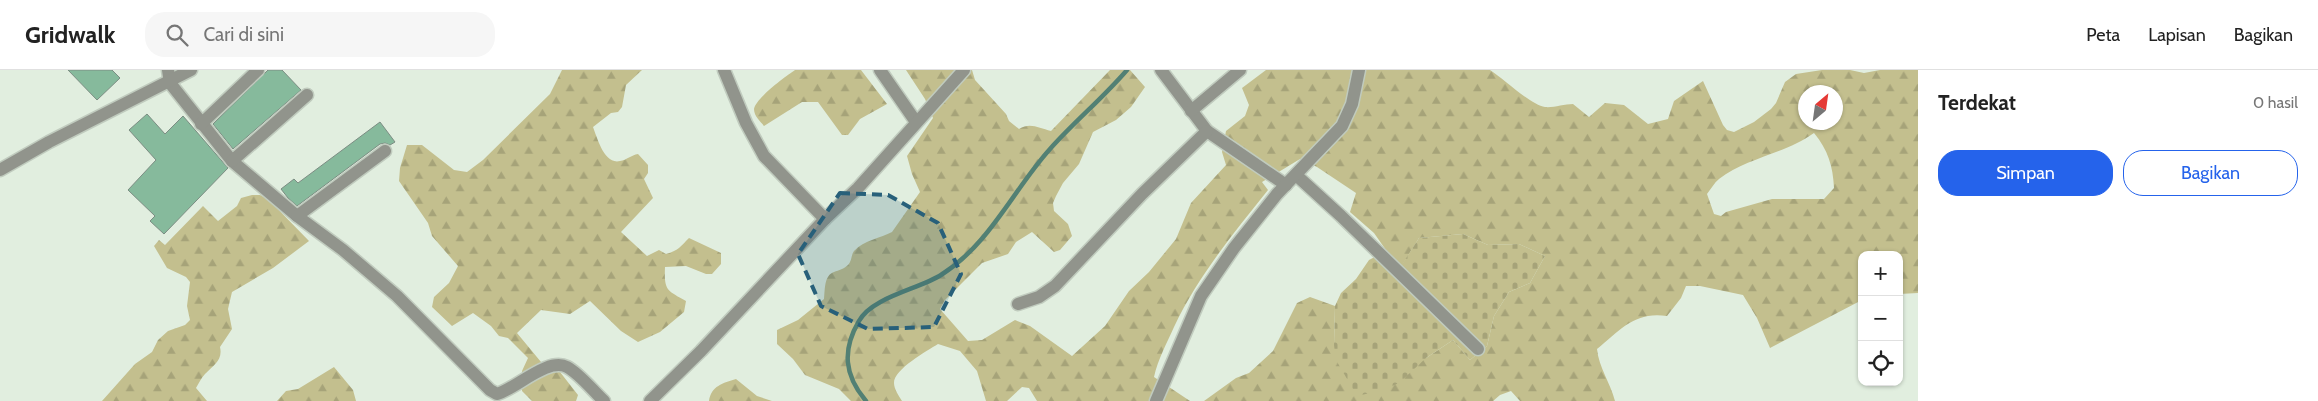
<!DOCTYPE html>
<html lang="id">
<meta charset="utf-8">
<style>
:root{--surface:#fff;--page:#f6f6f6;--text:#222;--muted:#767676;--line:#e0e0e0;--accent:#2563eb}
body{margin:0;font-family:Cabin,sans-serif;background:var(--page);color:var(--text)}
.controls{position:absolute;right:15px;bottom:15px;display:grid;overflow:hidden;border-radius:10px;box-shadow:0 1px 4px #0004}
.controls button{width:45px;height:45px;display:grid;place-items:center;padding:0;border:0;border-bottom:1px solid var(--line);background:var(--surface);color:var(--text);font:25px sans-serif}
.compass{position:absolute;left:1798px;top:15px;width:45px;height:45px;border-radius:50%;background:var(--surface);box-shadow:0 1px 4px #0004;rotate:29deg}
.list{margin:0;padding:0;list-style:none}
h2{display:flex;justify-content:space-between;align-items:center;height:65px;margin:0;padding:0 20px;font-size:21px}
h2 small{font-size:16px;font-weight:400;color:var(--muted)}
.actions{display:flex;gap:10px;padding:15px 20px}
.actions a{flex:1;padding:11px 0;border:1px solid var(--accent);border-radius:20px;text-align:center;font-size:18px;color:var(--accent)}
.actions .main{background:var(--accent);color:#fff}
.icon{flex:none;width:28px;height:28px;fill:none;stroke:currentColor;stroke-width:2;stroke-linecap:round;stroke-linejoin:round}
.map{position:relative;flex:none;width:1918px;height:331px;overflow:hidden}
header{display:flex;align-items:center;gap:30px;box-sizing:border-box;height:70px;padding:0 25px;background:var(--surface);border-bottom:1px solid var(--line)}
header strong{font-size:24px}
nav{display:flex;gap:28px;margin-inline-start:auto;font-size:18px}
.search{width:350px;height:45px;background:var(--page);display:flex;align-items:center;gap:12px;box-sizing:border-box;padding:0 18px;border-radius:20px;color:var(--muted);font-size:19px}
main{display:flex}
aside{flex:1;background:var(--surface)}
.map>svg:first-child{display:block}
</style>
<header>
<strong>Gridwalk</strong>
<div class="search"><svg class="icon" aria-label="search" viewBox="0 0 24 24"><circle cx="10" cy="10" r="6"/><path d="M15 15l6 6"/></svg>Cari di sini</div>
<nav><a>Peta</a><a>Lapisan</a><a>Bagikan</a></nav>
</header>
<main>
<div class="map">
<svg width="1918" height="331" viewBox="0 0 1918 331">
<defs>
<pattern id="forest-firs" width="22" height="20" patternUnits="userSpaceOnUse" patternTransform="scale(1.25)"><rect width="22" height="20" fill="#c3bf8e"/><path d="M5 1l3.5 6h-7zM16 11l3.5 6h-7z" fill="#a6a379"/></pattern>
<pattern id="cemetery-stones" width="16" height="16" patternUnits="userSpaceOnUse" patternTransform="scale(1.25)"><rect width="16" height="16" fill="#c3bf8e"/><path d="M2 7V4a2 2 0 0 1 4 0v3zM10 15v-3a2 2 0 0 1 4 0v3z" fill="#a6a379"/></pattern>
</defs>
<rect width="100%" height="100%" fill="#e1eedf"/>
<!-- forest -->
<g fill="url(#forest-firs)" fill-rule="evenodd">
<path d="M562 0H642L626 15 622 37 618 42 611 43 593 57C597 67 604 95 620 91 627 90 631 85 638 84L648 95V103L644 109 653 128 621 162 647 186 659 180 666 184C678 181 681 176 689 168L721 183V194L712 204H706L686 196 665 197C664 221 667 220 686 231L684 242 660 262 638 272 621 261 590 231 570 244 541 240 517 263 541 292 560 302 578 325 576 331H532L522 321V301L528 288 508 268 499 266 491 256 473 243 452 256 432 237 434 227 449 213 458 196 432 166 428 153 399 111 400 98 407 75H422L454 100 467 102 483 90 550 24Z"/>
<path d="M795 0H861L887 34 860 49 848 65H842L818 32H802L764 56C760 51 754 46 754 39 756 28 786 6 795 0Z"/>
<path d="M906 0H972L975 10 1006 44 1009 51 1019 59C1030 52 1039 58 1051 61L1110 0H1130L1145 17 1131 37 1116 50 1093 62 1079 94 1063 113 1056 126 1053 133 1054 141 1068 154 1072 166 1060 180 1054 182 1032 162 1016 172 1008 184 982 193 945 230 940 239 968 271 982 270 1015 250 1030 256 1072 286 1105 256 1129 221 1149 202 1176 169 1191 133 1226 95 1222 82 1226 61 1245 46 1249 35 1242 18 1266 0H1490C1504 9 1531 35 1545 37 1553 38 1564 34 1573 34L1589 47 1605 33 1624 35 1648 54 1668 49 1674 31 1703 11 1723 55 1727 60 1734 62 1754 52 1771 39 1776 33 1785 12 1796 4 1822 0H1850L1864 3 1880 0H1918V223L1899 224V185H1862V230L1770 278 1757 248 1743 225 1700 216H1686L1681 228 1667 246C1635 241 1620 260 1597 279 1599 298 1610 312 1615 331H1520L1511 321 1500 325 1493 331H1204L1236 308 1249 303 1273 281 1297 233 1310 227 1335 236 1334 275 1426 288 1453 270 1470 290 1487 276 1494 246 1509 222 1530 213 1545 186 1519 174 1488 175 1463 164 1419 168 1401 197 1388 183 1374 163 1350 142 1356 123 1317 97 1300 89 1262 112 1268 120C1233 164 1198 206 1174 257 1167 273 1158 289 1154 307L1190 331H1037L1029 318 1022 317 1007 331H986L977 301 960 281 938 274C927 281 894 299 894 313 894 319 899 326 902 331H851L839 319 805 305 793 289 777 274V260L798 250 824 229C825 220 824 205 834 202 839 200 844 199 848 195 852 191 851 185 854 181 864 170 881 168 892 162L920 122 912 104 907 86 933 48 925 29ZM1806 22H1836V52H1806ZM1814 63C1828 80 1833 96 1834 118L1824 129H1772L1726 142 1721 146 1714 144 1707 124C1711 119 1714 113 1719 109 1746 88 1785 84 1814 63Z"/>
<path d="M252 125H260L268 129 309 171 273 198 232 222 228 239 232 259 220 277C223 290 214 295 205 304 201 308 199 313 196 318L207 331H102L135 294 152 282 158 270 168 261 185 255 190 250 187 236 190 212 186 207 167 198 154 176 159 170 165 175 203 136 218 151 237 136 241 128Z"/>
<path d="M334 297 353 320 356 331H277L286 321 298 319Z"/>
<path d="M736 309 757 326 772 331H709C711 316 723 313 736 309Z"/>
</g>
<!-- cemetery -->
<path fill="url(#cemetery-stones)" d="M1463 164 1488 175 1519 174 1545 186 1530 213 1509 222 1494 246 1487 276 1470 290 1453 270 1426 288 1399 313 1383 320 1357 326 1336 290 1334 275 1335 236 1341 223 1356 209 1369 190 1386 181 1401 196 1419 168Z"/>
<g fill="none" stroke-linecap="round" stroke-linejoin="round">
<!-- stream -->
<path stroke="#528074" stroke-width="4.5" d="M866 331C844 305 842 280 859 251 872 227 919 219 941 205 990 174 1013 120 1050 79 1075 51 1103 28 1127 0"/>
</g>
<!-- building -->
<g fill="#86ba9c" stroke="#7c8d83">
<path d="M68 0H112L120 8 97 30Z"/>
<path d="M268 0H282L301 20 233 79 213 54Z"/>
<path d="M147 44 165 64 183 46 228 98 164 164 150 151 155 146 128 120 156 90 129 60Z"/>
<path d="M380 52 395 72 390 75 385 73 380 74 297 136 288 128 281 119 294 109 298 113Z"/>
</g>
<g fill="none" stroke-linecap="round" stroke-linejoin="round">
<!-- street casing -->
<g stroke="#c0cbbe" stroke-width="15">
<g id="street">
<path d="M168 0 170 13 232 91 297 146 343 180 397 226 490 320 497 324C517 318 548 287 567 297 580 304 593 321 604 331"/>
<path d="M724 0 746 53 764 86 825 149"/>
<path d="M880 0 916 52"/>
<path d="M1161 0 1207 61 1286 115"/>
<path d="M1191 41 1240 0"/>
<path d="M201 54 258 0"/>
<path d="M232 91 307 25"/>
<path d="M0 100 49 72 191 0"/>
<path d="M1296 105 1341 146 1478 279"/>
<path d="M297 146 385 81"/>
<path d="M1018 234 1039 227 1055 216 1142 124 1207 61"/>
<path d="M650 331 701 281 825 149 858 118 964 0"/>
<path d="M1156 331 1201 226 1234 178 1277 124 1342 56 1352 34 1359 0"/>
</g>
</g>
<!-- street -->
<use href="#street" stroke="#91948c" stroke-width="12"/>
</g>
<!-- marked area -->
<path fill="#28607a" fill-opacity="0.2" stroke="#28607a" stroke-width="4" stroke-dasharray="10 6" stroke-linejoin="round" d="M840 123 888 125 938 153 961 204 934 257 868 259 821 236 798 184Z"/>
</svg>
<div class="controls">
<button>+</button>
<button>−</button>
<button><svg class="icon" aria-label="locate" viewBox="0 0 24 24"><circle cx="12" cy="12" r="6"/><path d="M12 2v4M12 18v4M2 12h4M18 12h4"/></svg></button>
</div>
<svg class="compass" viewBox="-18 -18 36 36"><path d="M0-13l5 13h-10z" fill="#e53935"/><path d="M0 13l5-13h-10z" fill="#767676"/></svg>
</div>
<aside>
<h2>Terdekat<small>0 hasil</small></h2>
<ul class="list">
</ul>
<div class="actions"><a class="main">Simpan</a><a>Bagikan</a></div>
</aside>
</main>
